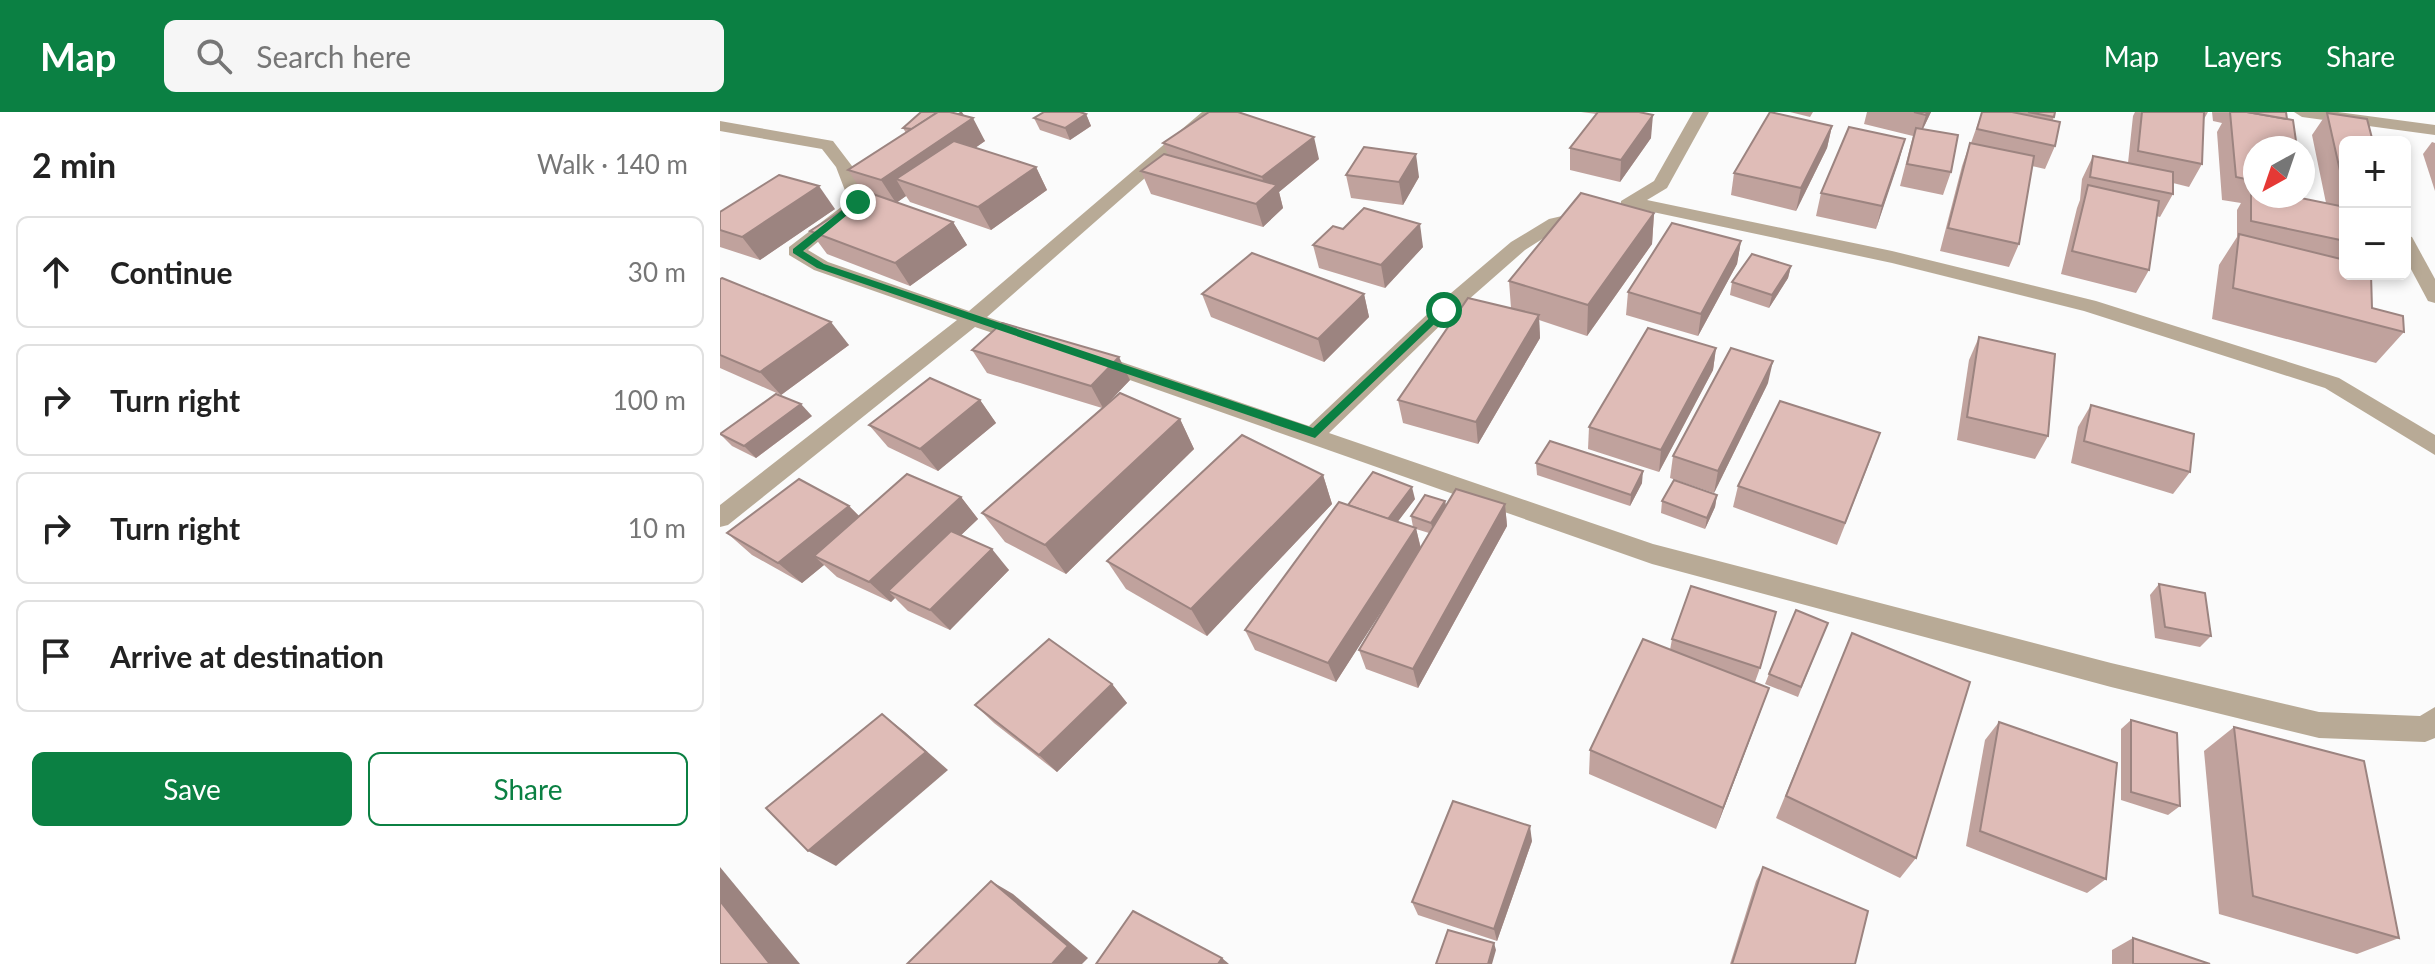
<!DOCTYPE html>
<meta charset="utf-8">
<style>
:root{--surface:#fff;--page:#f6f6f6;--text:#222;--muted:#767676;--line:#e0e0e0;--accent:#0b8043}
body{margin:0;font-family:Lato,sans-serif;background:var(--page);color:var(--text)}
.controls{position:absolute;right:24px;top:24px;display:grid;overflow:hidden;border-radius:12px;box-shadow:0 4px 12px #0003}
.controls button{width:72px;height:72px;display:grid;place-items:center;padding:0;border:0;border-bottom:2px solid var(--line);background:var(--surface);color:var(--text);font:40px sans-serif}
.compass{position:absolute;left:1523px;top:24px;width:72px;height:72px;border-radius:50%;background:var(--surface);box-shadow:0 4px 12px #0003;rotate:220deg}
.stop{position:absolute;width:24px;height:24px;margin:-18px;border:6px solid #0b8043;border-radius:50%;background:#fff}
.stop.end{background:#0b8043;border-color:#fff;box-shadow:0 2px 8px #0008}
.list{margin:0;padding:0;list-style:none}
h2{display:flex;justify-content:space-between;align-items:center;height:104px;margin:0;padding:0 32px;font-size:34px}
h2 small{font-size:26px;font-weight:400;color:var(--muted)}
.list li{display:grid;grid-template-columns:52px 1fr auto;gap:24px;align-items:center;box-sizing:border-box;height:112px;margin:0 16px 16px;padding:0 16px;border:2px solid var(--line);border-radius:12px}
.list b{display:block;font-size:30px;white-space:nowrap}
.list em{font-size:26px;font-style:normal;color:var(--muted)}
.actions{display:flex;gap:16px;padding:24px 32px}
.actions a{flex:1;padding:18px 0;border:2px solid var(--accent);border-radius:12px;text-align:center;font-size:28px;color:var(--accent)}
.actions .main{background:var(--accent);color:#fff}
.icon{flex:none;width:44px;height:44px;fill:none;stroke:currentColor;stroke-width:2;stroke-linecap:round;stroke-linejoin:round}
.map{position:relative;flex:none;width:1715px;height:852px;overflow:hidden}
header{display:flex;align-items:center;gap:48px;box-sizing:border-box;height:112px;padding:0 40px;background:var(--accent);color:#fff}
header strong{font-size:38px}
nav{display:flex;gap:44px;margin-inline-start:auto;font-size:28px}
.search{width:560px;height:72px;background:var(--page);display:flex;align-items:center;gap:20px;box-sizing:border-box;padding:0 28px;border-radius:12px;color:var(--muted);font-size:30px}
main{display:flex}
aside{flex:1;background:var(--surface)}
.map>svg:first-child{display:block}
</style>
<header>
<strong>Map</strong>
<div class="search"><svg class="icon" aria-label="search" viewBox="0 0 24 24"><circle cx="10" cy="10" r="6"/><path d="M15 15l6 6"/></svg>Search here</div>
<nav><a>Map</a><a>Layers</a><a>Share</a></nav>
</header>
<main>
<aside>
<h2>2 min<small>Walk · 140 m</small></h2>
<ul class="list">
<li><svg class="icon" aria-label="ahead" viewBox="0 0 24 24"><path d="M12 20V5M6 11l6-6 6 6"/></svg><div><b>Continue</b></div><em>30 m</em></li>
<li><svg class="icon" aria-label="right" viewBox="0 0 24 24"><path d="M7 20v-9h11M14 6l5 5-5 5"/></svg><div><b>Turn right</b></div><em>100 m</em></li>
<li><svg class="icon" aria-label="right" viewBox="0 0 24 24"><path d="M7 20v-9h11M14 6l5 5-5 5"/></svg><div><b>Turn right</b></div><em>10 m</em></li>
<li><svg class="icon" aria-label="arrive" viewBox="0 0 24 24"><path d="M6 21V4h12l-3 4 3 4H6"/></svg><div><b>Arrive at destination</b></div></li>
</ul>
<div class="actions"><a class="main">Save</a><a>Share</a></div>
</aside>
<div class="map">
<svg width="1715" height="852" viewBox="0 0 1715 852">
<rect width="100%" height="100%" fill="#fbfbfb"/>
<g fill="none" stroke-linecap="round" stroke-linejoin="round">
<!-- minor -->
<g fill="#b8aa96" fill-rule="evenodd">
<path d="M482 0H500L267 205 315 221 318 226 315 231 308 233 255 215 8 413 0 415V393L237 208 94 158 69 143V135L129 89 116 55 102 37 0 19V9L113 29 132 54 147 90 88 138 108 150 249 199Z"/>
<path d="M973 0H989L947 76 927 88 1172 139 1376 189 1619 266 1715 323V343L1605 276 1364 199 1172 151 914 96 901 97V89L934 69Z"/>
<path d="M1574 0H1618L1715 13V23L1582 5Z"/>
<path d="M868 98 874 99V107L841 115 805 138 731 203 609 321 933 432 1391 551 1599 600 1700 604 1715 595V626L1705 630 1599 626 1391 575 932 452 370 254 367 249 377 242 384 244 589 314 717 193 791 130 829 107Z"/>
<path d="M1685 123 1692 125 1715 167V191L1708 189 1685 146Z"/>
</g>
</g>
<!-- wall -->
<g fill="#c0a29d" fill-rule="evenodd">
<path d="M861 0H919L931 26 900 70 850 58V36L877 2Z"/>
<path d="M1070 0H1093L1090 5Z"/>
<path d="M1147 0H1211L1203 17 1231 60 1223 83 1180 74 1193 24 1144 12Z"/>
<path d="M1262 0H1335L1333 8 1335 34 1325 57 1312 54 1299 132 1289 155 1220 139 1242 54 1250 31H1251Z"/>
<path d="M1415 0H1488L1484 7 1482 52 1469 75 1453 71V82L1440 105 1436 104 1429 158 1416 181 1341 162 1357 96 1360 88 1362 67 1373 44 1408 51 1413 4Z"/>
<path d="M1492 0H1566L1535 36V84H1580L1579 86 1606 91 1592 23 1607 1 1625 30V162L1652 196 1684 220 1656 251 1492 207 1499 153 1517 125V98L1521 91 1502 88 1497 20 1502 11 1493 9Z"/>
<path d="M366 2 371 14 350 28 320 18 314 6Z"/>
<path d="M245 4 265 29 255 36 316 55 327 78 271 118 190 90 186 84 176 91 233 110 247 133 190 174 107 142 90 119 148 82 143 81 128 58 186 21 183 16Z"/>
<path d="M1112 14 1107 36 1076 99 1011 83 1014 61Z"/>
<path d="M1185 27 1156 117 1096 104 1101 81Z"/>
<path d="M1712 30 1715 31V79L1703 42Z"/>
<path d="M443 31 599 47 559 80 563 96 543 115 431 82 421 59 448 43Z"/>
<path d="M626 63 699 65 683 93 631 86Z"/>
<path d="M115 97 40 148 0 135V100Z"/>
<path d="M934 101 932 132 867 224 819 208 820 226 758 332 683 311 678 288 791 196 789 169Z"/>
<path d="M623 117 703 135 665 176 599 156 593 133Z"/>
<path d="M1021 129 1017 152 978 224 906 203 908 180Z"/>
<path d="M1071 154 1068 166 1049 196 1010 183 1012 170Z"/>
<path d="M0 167 129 233 61 283 0 256Z"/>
<path d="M482 182H644L649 205 604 250 491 205Z"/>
<path d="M1259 225 1328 324 1315 347 1237 328 1249 248Z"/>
<path d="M996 236 993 258 939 360 868 337 869 315Z"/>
<path d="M252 238 410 268 390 289 460 307 474 337 346 462 285 430 262 401 382 296 267 261Z"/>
<path d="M1048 271 994 381 950 366 953 344Z"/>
<path d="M260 288 276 311 218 359 168 335 149 313Z"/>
<path d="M1371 293 1470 360 1453 382 1351 351 1358 315Z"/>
<path d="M92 304 36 346 12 334 0 322Z"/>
<path d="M1152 344 1117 433 1013 395 1018 374Z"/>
<path d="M816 351 922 371 910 394 817 363Z"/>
<path d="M603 363 612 392 487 524 406 477 387 449Z"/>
<path d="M997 383 995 395 985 417 941 401 942 389Z"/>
<path d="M241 385 258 407 241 423 289 458 230 518 188 499 175 486 171 490 117 465 104 453 82 471 32 443 7 421 129 394 139 404Z"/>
<path d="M695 387 677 410 693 415 691 404 725 389 726 394 785 392 787 414 698 576 646 557 639 538 672 482 616 570 535 538 525 518 628 393ZM696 417 709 421 701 436Z"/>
<path d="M1439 472 1491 524 1480 535 1435 526 1430 483Z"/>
<path d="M1108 511 1078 585 1045 572 1049 562Z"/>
<path d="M1132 521 1196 746 1180 766 1056 706Z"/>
<path d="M952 527 1040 556 1035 570 1040 601 996 717 869 662 870 638 950 538Z"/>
<path d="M392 572 407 591 337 660 274 611 255 593Z"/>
<path d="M1411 608 1460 694 1448 703 1401 688V617Z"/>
<path d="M1279 610 1386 767 1367 781 1246 734 1265 628Z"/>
<path d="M1514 615 1679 826 1637 842 1499 802 1484 639Z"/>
<path d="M812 729 777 829 698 803 692 790Z"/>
<path d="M1043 755 1135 852H1010L1036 769Z"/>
<path d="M1413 826 1490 852H1392V838Z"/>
</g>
<!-- shaded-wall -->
<g fill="#9c8480">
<path d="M240 0H242L248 10 253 6 265 29 199 75 176 67 186 84 176 91 161 68 211 19Z"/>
<path d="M1207 0H1211L1199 25 1206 3Z"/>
<path d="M366 2 371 14 350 28 345 16Z"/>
<path d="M933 3 931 26 900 70 901 48Z"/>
<path d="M1112 14 1107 36 1076 99 1081 76Z"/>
<path d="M594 25 599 47 559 80 563 96 543 115 536 92 547 83 542 65Z"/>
<path d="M1185 27 1179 49 1156 117 1162 94Z"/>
<path d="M696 42 699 65 683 93 679 70Z"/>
<path d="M316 55 327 78 271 118 258 95Z"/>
<path d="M99 74 115 97 40 148 22 125Z"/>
<path d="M934 101 932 132 867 224 868 193Z"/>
<path d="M233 110 247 133 190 174 175 151Z"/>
<path d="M700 112 703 135 665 176 661 153Z"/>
<path d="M1021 129 1017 152 978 224 981 202Z"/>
<path d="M1071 154 1068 166 1049 196 1052 183Z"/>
<path d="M644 182 649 205 604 250 598 227Z"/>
<path d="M819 203 820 226 758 332 756 310Z"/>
<path d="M111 210 129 233 61 283 40 260Z"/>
<path d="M996 236 993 258 939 360 941 338Z"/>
<path d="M399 245 410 268 383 296 371 274Z"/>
<path d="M1053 249 1048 271 994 381 998 359Z"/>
<path d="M260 288 276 311 218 359 200 337Z"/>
<path d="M81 292 92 304 36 346 24 334Z"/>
<path d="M460 307 474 337 346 462 325 433Z"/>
<path d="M923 359 922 371 910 394 911 383Z"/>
<path d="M603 363 612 392 487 524 471 497Z"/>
<path d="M692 375 695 387 670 420 667 409Z"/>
<path d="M997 383 995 395 985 417 987 406Z"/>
<path d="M241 385 258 407 178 483 168 479 175 486 171 490 149 470Z"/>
<path d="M725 389 727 401 714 423 711 411Z"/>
<path d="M785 392 787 414 698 576 693 557Z"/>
<path d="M129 394 150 415 94 444 104 453 82 471 58 451Z"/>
<path d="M696 416 701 438 616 570 608 551Z"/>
<path d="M272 437 289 458 230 518 210 498Z"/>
<path d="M392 572 407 591 337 660 319 643Z"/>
<path d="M1049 576 1040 601 996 717 1003 696Z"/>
<path d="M162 602 185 620 228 658 116 754 88 739Z"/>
<path d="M810 714 812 729 777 829 774 817Z"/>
<path d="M0 755 80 852H50L0 789Z"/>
<path d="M271 769 293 782 368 846 362 852H332Z"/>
<path d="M774 831 776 838 772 852H768Z"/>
<path d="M502 846 509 852H498Z"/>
</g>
<!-- building -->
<g fill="#dfbcb7" stroke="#9c8480" stroke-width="2">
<path d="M201 0H218L192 17 183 16Z"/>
<path d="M218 0H230L253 6 161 68 128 58Z"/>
<path d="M324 0H360L366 2 345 16 314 6Z"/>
<path d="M489 0H518L594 25 542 65 443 31Z"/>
<path d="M878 0H919L933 3 901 48 850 36Z"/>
<path d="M1050 0 1112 14 1081 76 1014 61Z"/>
<path d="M1194 0H1207L1206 3Z"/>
<path d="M1262 0H1292L1340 10 1335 34 1257 17Z"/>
<path d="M1308 0H1335L1334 5Z"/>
<path d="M1422 0H1484L1482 52 1418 39Z"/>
<path d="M1510 0H1527L1573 8 1577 36H1535V69L1516 65Z"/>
<path d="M1527 0H1566L1567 7Z"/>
<path d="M1607 1 1647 7 1653 30H1625V81Z"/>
<path d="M1129 15 1185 27 1162 94 1101 81Z"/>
<path d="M1196 16 1238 23 1231 60 1187 52Z"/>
<path d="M234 29 316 55 258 95 176 67Z"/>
<path d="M1250 31 1314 44 1299 132 1228 116Z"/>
<path d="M644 35 696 42 679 70 626 63Z"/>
<path d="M444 42 557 73 536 92 421 59Z"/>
<path d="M1373 44 1453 60V82L1370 65Z"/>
<path d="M59 63 99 74 22 125 0 118V100Z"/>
<path d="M1368 73 1439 89 1429 158 1352 139Z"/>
<path d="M1531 76H1535V84H1571L1625 95V129L1531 109Z"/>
<path d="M150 81 233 110 175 151 90 119Z"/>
<path d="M861 81 934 101 868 193 789 169Z"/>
<path d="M644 96 700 112 661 153 593 133 613 114 623 117Z"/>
<path d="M952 111 1021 129 981 202 908 180Z"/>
<path d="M1519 122 1625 148V162H1651L1652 196 1683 204 1684 220 1513 176Z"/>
<path d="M532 141 644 182 598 227 482 182Z"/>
<path d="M1032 142 1071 154 1052 183 1012 170Z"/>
<path d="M2 166 111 210 40 260 0 243V167Z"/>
<path d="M748 186 819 203 756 310 678 288Z"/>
<path d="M282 211 399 245 371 274 252 238Z"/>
<path d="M928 216 996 236 941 338 869 315Z"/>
<path d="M1259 225 1335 242 1328 324 1247 305Z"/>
<path d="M1011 236 1053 249 998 359 953 344Z"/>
<path d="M210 266 260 288 200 337 149 313Z"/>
<path d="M400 281 460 307 325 433 262 401Z"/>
<path d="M56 282 81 292 24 334 0 322Z"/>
<path d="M1060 289 1160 321 1125 411 1018 374Z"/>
<path d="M1371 293 1474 322 1470 360 1364 329Z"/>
<path d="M522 323 603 363 471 497 387 449Z"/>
<path d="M830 329 923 359 911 383 816 351Z"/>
<path d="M653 360 692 375 668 407 628 393Z"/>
<path d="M187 362 241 385 149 470 94 444Z"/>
<path d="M79 367 129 394 58 451 7 421Z"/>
<path d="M954 368 997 383 987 406 942 389Z"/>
<path d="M736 377 785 392 693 557 639 538Z"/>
<path d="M705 383 725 389 711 411 691 404Z"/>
<path d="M619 390 696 416 608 551 525 518Z"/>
<path d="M231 419 272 437 210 498 168 479Z"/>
<path d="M1439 472 1485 481 1491 524 1445 515Z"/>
<path d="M971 474 1056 500 1040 556 952 527Z"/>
<path d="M1076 498 1108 511 1081 575 1049 562Z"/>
<path d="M1132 521 1250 570 1196 746 1066 684Z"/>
<path d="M329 527 392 572 319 643 255 593Z"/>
<path d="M923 527 1049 576 1003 696 870 638Z"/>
<path d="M162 602 206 640 88 739 46 696Z"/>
<path d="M1411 608 1457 621 1460 694 1411 680Z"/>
<path d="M1279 610 1397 651 1386 767 1260 719Z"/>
<path d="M1514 615 1644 649 1679 826 1533 784Z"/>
<path d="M733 689 810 714 774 817 692 790Z"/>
<path d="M1043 755 1148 799 1135 852H1012Z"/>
<path d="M271 769 348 834 332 852H187Z"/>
<path d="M0 789 50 852H0Z"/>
<path d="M413 799 502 846 498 852H376Z"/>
<path d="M728 818 774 831 768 852H716Z"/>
<path d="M1413 826 1490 852H1413Z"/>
</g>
<!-- route -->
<path fill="#0b8043" d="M135 88 143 90 83 139 104 152 593 316 720 196 729 198 595 326 97 156 73 141V137Z"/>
</svg>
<div class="controls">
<button>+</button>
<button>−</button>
</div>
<svg class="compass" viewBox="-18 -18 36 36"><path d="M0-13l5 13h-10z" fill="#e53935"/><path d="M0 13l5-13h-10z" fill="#767676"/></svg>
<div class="stop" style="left:724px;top:198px"></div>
<div class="stop end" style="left:138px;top:90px"></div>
</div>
</main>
